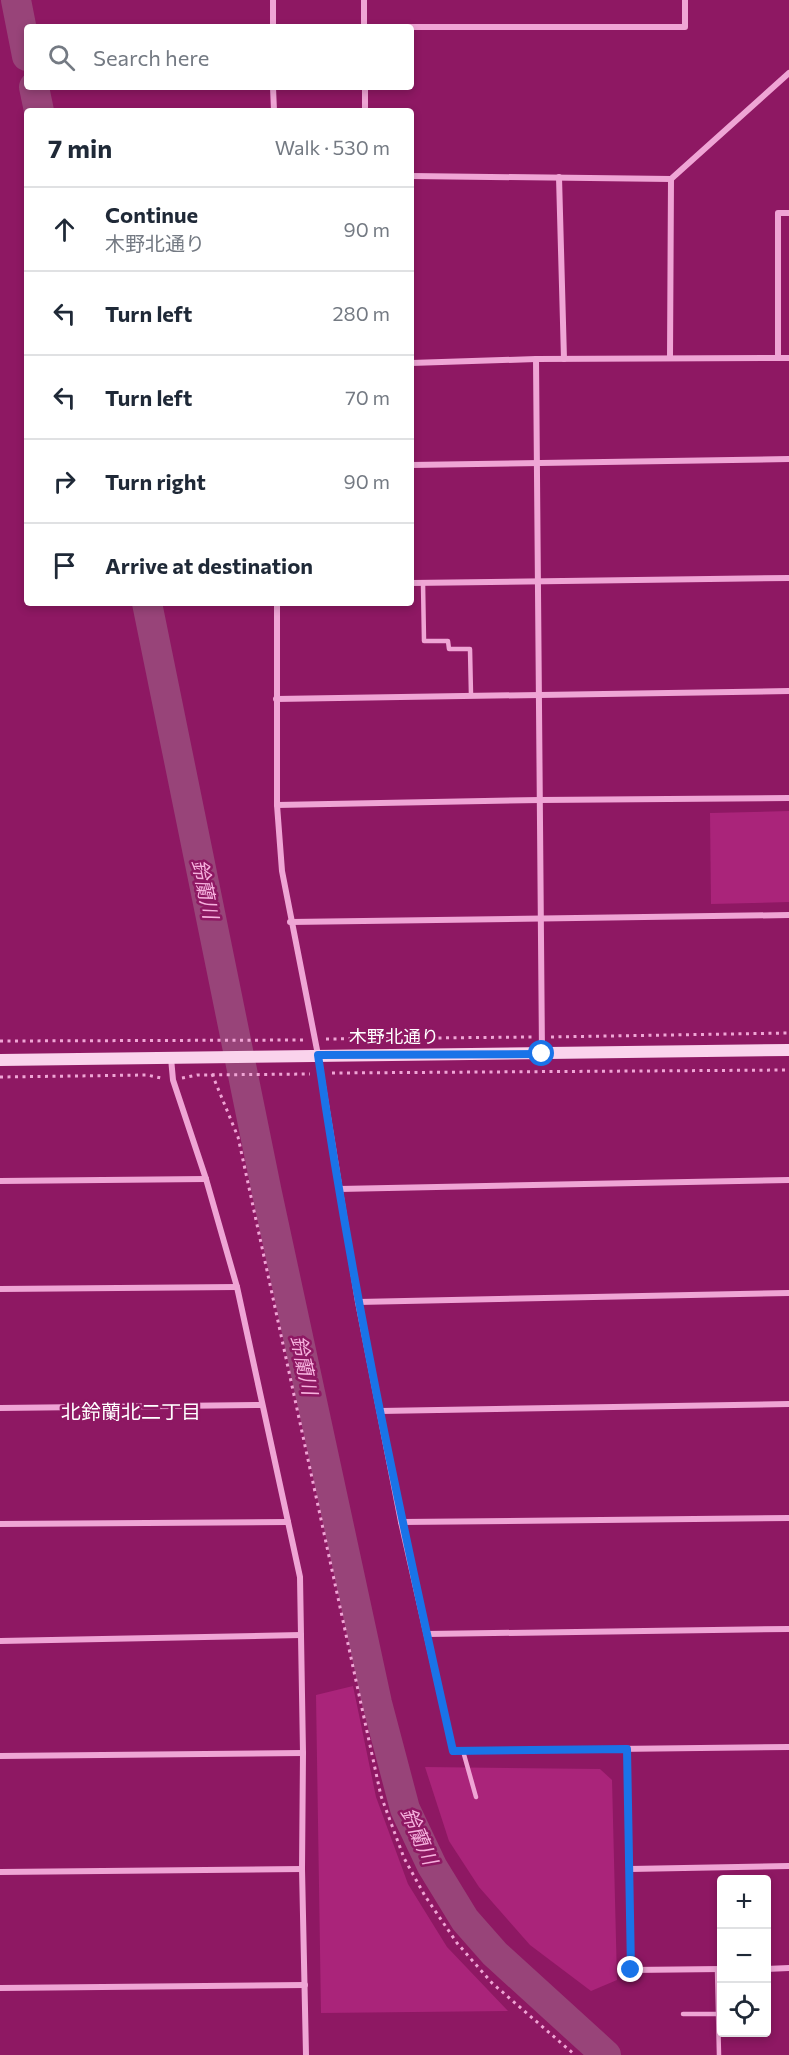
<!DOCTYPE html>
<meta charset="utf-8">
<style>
:root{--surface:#fff;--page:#f2f2f3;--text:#1f2937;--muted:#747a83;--line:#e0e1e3}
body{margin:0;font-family:Commissioner,"Noto Sans JP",sans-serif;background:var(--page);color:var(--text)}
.controls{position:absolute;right:18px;bottom:18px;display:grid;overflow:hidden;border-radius:6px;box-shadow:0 3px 9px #0003}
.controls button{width:54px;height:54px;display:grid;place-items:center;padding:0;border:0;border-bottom:2px solid var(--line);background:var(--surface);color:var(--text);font:30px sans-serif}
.stop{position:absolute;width:18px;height:18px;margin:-14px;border:4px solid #1a73e8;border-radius:50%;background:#fff}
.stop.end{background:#1a73e8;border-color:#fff;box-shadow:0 2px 6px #0008}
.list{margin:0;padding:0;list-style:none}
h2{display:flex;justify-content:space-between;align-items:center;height:78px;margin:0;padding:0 24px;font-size:26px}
h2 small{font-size:20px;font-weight:400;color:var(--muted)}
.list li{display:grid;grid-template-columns:39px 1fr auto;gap:18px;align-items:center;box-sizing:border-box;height:84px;padding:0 24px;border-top:2px solid var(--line)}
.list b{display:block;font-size:22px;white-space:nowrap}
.list p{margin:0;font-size:20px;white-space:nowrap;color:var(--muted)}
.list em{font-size:20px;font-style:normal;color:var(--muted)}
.icon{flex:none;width:33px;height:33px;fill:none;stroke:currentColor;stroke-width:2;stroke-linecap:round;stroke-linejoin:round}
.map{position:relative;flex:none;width:789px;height:2055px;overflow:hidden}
.search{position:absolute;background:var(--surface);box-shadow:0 3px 9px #0003;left:24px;top:24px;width:390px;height:66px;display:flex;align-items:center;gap:15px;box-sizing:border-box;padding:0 21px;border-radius:6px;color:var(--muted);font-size:22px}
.panel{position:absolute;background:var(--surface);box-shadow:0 3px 9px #0003;left:24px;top:108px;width:390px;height:498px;border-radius:6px}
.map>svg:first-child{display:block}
</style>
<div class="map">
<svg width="789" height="2055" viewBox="0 0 789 2055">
<rect width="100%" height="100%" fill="#8e1863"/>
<!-- green -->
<g fill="#aa247a">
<path d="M789 811V902L711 904 710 813Z"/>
<path d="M353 1686 376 1797 408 1884 447 1947 508 2011 321 2013 316 1695Z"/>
<path d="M425 1767 600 1769 612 1780 617 1980 591 1991 530 1945 479 1887 449 1841Z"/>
</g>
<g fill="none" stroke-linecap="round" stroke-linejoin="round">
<!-- river -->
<g stroke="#984479" stroke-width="30">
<path d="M16 0 27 56"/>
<path d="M34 87 39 111"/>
<path d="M147 603 267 1193 377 1703 405 1809 432 1866 465 1920 495 1954 606 2055"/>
</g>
<!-- path -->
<g stroke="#efa5d5" stroke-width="3" stroke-dasharray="3 4.5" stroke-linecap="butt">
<path d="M551 1037 789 1033"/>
<path d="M326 1039 532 1037"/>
<path d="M0 1041 304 1040"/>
<path d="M332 1073 789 1070"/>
<path d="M212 1074 238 1137 381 1796 404 1858 425 1896 457 1943 492 1983 575 2055"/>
<path d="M0 1077 147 1075 161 1078"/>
<path d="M182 1078 197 1075 310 1074"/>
</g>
<!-- lane -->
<g stroke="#efa5d5" stroke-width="4.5">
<path d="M423 583 424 641H448L449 649H470L471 695"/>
<path d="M463 1751 476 1797"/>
<path d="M717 1969 719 2055"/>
<path d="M683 2014H718"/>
</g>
<!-- street -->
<g stroke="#efa5d5" stroke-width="6">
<path d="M273 0V27"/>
<path d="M364 0V27"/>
<path d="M364 27H685V0"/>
<path d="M273 87 274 111"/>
<path d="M365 87V111"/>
<path d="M411 176 671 179 789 73"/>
<path d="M559 177 564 359"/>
<path d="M670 358 671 179"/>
<path d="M778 358V213H789"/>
<path d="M536 359 542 1054"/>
<path d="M411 363 536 359 789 358"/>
<path d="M411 465 789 459"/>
<path d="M411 583 789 578"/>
<path d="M277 603V805L282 871 318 1055 358 1302 401 1522 453 1751 789 1747"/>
<path d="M276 699 789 691"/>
<path d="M277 805 540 800 789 798"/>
<path d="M290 922 789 915"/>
<path d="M171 1058 173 1080 206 1179 237 1287 300 1577 303 1753 302 1869 306 2055"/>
<path d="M0 1181 206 1179"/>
<path d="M339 1189 789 1180"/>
<path d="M0 1289 237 1287"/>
<path d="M358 1302 789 1293"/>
<path d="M0 1408 261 1405"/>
<path d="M380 1411 789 1404"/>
<path d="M401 1522 789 1518"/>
<path d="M0 1524 288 1522"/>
<path d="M427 1634 789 1629"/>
<path d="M0 1641 301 1635"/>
<path d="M627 1749 631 1970 722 1969"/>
<path d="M0 1756 303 1753"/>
<path d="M630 1869 789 1866"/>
<path d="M0 1872 302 1869"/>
<path d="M766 1969 789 1968"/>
<path d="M0 1988 305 1985"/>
</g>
<!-- secondary -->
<path stroke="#fad3ec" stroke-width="12" d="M0 1060 789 1050"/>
</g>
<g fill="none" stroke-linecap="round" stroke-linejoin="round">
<!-- route -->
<path stroke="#1a73e8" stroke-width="8" d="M542 1054 318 1055C352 1290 401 1520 453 1751L627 1749 631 1970"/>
</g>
<g text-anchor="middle" stroke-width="5" stroke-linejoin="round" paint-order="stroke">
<!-- street labels -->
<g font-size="18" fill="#fff" stroke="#8e1863">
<text x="394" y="1043">木野北通り</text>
</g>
<!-- water labels -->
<g font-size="20" font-style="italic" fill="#f6b1de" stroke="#8e1863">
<text transform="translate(205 889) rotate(78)" y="7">鈴蘭川</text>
<text transform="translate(304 1365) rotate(78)" y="7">鈴蘭川</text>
<text transform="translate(419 1836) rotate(66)" y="7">鈴蘭川</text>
</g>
<!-- neighbourhood labels -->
<g font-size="20" fill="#fff" stroke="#8e1863">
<text x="131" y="1419">北鈴蘭北二丁目</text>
</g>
</g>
</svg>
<div class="controls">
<button>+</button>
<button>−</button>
<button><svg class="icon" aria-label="locate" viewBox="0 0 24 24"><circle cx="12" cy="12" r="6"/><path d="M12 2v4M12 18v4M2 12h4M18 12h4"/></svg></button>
</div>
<div class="stop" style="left:542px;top:1054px"></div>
<div class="stop end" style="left:631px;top:1970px"></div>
<div class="search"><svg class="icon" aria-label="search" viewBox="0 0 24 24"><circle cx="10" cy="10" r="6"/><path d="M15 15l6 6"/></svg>Search here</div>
<section class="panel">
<h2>7 min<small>Walk · 530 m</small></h2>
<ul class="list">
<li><svg class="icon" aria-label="ahead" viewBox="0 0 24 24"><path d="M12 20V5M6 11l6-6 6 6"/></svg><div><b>Continue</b><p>木野北通り</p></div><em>90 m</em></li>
<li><svg class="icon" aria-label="left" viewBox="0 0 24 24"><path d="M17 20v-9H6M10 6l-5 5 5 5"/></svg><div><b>Turn left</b></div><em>280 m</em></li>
<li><svg class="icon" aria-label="left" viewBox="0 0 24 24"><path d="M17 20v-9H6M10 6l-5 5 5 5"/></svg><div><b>Turn left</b></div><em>70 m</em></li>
<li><svg class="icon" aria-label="right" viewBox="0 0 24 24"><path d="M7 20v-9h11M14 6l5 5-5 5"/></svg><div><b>Turn right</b></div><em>90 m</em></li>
<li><svg class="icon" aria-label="arrive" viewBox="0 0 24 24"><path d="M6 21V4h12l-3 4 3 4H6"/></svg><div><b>Arrive at destination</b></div></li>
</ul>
</section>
</div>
